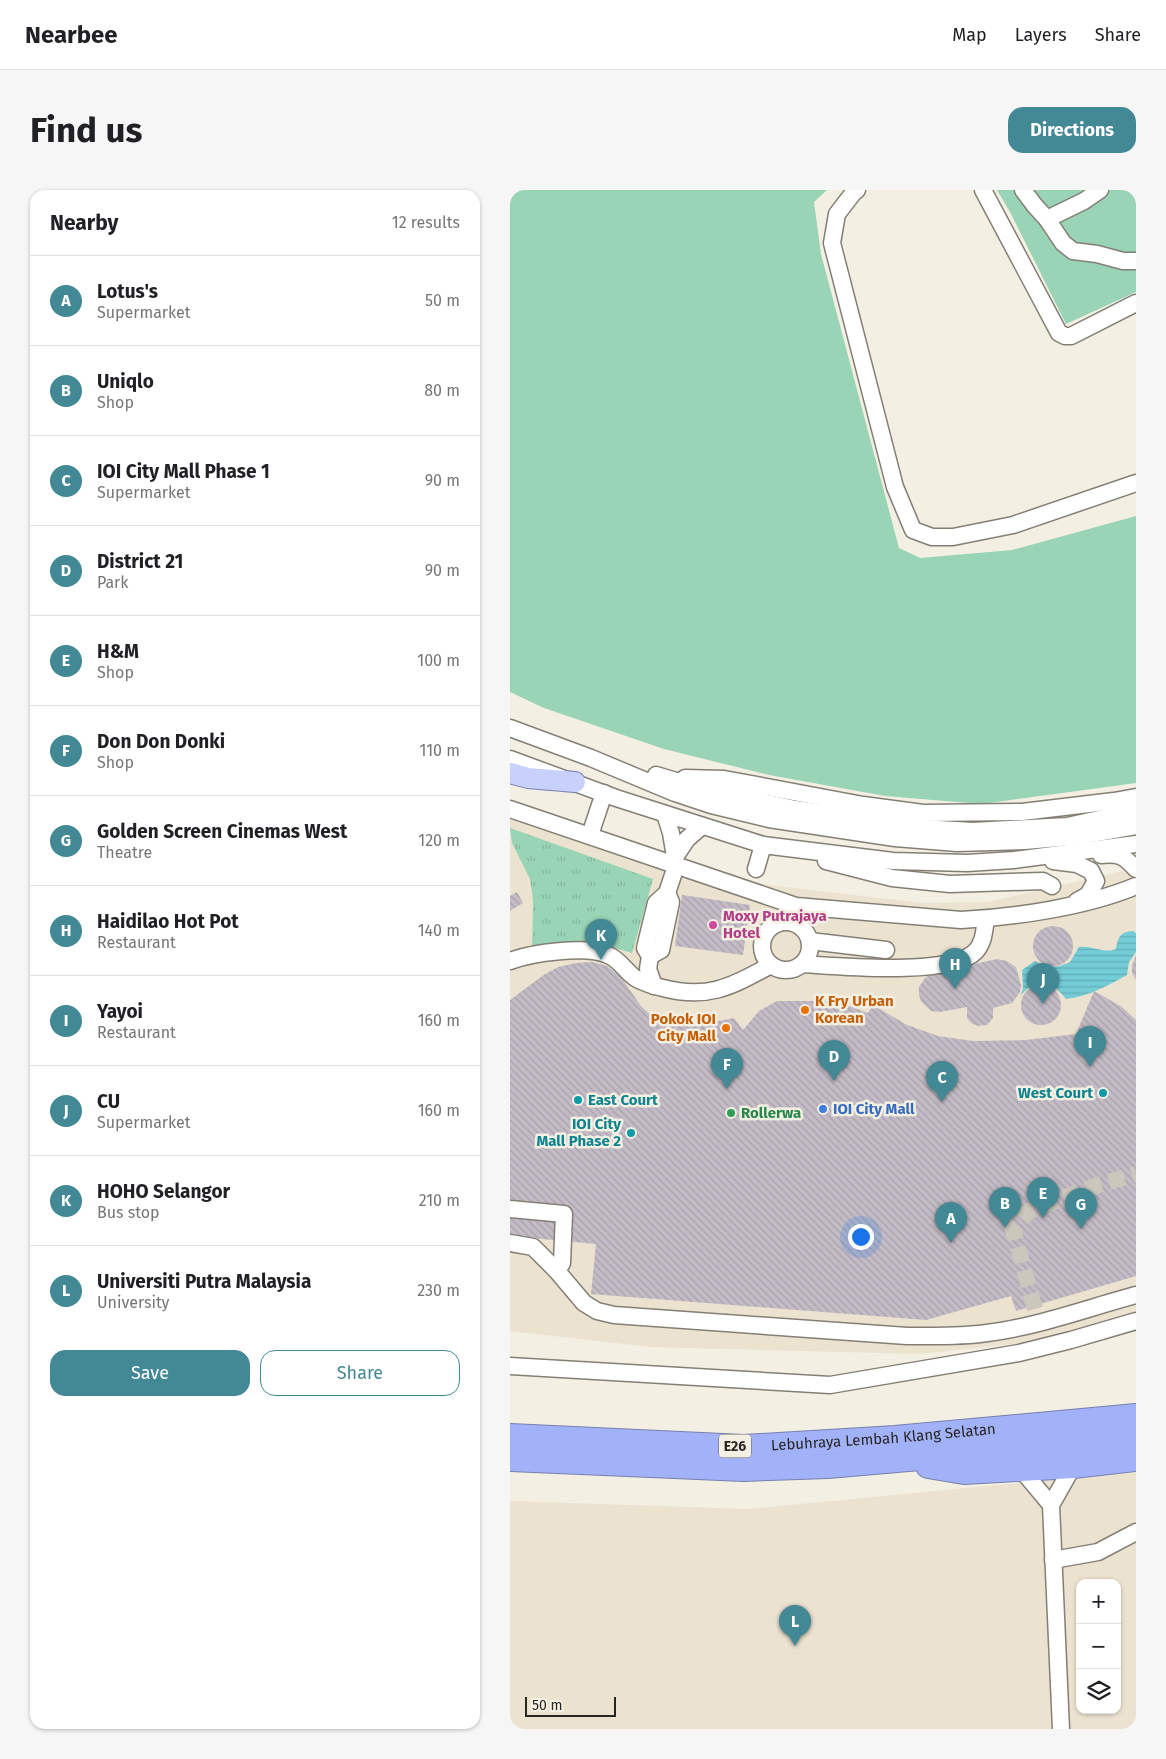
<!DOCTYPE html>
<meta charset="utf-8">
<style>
:root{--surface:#fff;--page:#f6f6f6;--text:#202124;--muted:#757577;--line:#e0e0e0;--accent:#438895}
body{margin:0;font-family:"Fira Sans",sans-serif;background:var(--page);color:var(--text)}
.controls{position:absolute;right:15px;bottom:15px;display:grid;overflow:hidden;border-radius:10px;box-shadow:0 1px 4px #0004}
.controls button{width:45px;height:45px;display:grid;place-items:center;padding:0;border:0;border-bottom:1px solid var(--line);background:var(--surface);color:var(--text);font:25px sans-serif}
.scale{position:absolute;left:15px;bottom:12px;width:91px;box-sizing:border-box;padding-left:5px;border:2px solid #282622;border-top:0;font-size:14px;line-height:18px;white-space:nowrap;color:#282622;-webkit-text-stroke:4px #f4efe3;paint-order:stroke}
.you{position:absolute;left:350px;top:1046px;width:18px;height:18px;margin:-12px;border:4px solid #fff;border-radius:50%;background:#1a73e8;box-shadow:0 0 0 8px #1a73e833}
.badge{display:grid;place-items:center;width:32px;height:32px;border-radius:50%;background:var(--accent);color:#fff;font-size:16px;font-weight:700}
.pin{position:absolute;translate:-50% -41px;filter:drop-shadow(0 1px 2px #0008)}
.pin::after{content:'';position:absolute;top:26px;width:18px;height:15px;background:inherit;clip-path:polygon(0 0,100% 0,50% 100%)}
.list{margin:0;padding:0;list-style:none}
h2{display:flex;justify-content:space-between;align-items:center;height:65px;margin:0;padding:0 20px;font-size:21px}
h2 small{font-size:16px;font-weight:400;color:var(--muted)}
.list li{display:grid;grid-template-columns:32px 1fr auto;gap:15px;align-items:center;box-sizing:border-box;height:90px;padding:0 20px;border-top:1px solid var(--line)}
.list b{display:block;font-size:19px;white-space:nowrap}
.list p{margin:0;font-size:16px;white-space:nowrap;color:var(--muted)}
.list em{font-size:16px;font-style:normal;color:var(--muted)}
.actions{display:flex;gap:10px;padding:15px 20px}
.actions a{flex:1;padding:11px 0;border:1px solid var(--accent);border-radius:15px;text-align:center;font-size:18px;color:var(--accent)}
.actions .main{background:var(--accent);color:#fff}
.icon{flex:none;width:28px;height:28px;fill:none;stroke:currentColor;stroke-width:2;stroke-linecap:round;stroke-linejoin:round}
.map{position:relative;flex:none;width:626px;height:1539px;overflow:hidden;border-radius:15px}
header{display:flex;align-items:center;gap:30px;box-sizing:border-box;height:70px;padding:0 25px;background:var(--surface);border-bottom:1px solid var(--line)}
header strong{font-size:24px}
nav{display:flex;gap:28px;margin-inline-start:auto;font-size:18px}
.intro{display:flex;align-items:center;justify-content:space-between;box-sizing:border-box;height:120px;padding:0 30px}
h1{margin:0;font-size:35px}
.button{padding:12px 22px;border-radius:15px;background:var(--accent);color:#fff;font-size:18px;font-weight:700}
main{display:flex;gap:30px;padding:0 30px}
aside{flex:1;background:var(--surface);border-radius:15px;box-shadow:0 1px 4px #0004}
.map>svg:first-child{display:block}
</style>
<header>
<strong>Nearbee</strong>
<nav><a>Map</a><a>Layers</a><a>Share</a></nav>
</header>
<div class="intro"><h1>Find us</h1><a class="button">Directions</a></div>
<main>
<aside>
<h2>Nearby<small>12 results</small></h2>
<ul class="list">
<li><span class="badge">A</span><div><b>Lotus's</b><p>Supermarket</p></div><em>50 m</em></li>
<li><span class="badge">B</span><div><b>Uniqlo</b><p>Shop</p></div><em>80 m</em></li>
<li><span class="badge">C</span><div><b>IOI City Mall Phase 1</b><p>Supermarket</p></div><em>90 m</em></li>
<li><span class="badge">D</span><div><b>District 21</b><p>Park</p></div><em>90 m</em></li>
<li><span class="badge">E</span><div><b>H&amp;M</b><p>Shop</p></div><em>100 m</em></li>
<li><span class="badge">F</span><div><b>Don Don Donki</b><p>Shop</p></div><em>110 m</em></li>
<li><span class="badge">G</span><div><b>Golden Screen Cinemas West</b><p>Theatre</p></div><em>120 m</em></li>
<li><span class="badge">H</span><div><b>Haidilao Hot Pot</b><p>Restaurant</p></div><em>140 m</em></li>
<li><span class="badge">I</span><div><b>Yayoi</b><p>Restaurant</p></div><em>160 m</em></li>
<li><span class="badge">J</span><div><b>CU</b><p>Supermarket</p></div><em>160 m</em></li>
<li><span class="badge">K</span><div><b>HOHO Selangor</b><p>Bus stop</p></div><em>210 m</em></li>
<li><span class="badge">L</span><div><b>Universiti Putra Malaysia</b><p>University</p></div><em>230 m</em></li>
</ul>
<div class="actions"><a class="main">Save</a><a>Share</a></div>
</aside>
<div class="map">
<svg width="626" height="1539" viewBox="0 0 626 1539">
<defs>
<pattern id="park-tufts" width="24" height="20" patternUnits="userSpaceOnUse" patternTransform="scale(1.25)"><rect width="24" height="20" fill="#99d4b6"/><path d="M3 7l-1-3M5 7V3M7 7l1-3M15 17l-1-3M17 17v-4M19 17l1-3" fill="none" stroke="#84b69c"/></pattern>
<pattern id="water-rules" width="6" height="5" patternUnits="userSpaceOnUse" patternTransform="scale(1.25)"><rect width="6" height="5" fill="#73ccd6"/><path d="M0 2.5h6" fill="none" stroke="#64afb7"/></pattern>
<pattern id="building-back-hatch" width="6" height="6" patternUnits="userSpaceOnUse" patternTransform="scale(1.25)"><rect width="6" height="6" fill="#c3bcc6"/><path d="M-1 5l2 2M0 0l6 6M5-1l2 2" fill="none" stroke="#a8a1aa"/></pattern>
</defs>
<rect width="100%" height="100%" fill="#f4efe3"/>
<!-- built -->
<g fill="#ebe2cf" fill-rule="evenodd">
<path d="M0 613 249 694 412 713 478 712 626 678V1124L581 1137 505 1154 410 1164 141 1157 0 1141Z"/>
<path d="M626 1283V1539H0V1311L238 1319 487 1295ZM570 1393H607V1520H570Z"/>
</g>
<!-- grass -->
<g fill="#99d4b6">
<path d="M0 0H317L304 12 311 64 389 358 410 368 502 360 626 326V593L471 614 375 606 259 585 154 559 34 518 0 502Z"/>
<path d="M487 0H626V102L556 134 500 22Z"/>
</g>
<!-- park -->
<path fill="url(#park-tufts)" d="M0 638 143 689 122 763 81 751 22 761 23 710 20 689 2 653Z"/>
<!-- water -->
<path fill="url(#water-rules)" d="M623 741 626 743V762L619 772 617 785C599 795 577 807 556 809 541 790 528 786 511 805L513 798 512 780 525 771C538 779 547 778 560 772L569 757C582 755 593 764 606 759 608 747 610 742 623 741Z"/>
<!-- building -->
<g fill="url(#building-back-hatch)">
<path d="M7 702 13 713 0 721V706Z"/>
<path d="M172 705 240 715 233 765 165 756Z"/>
<circle cx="543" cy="756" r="20"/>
<path d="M626 765V790L622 783V776Z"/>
<path d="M487 769 497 771 506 777 511 795 510 802 502 813 483 818V828L477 835 468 836 461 833 457 828V817L430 822 421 821 411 811 409 805V797L415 788 422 783Z"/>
<path d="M82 772 97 776 110 786 131 816 148 832 166 836 193 834 224 828 233 840 249 821 267 811H311L337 815 358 823 363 815 397 835 428 846 463 851 516 850 566 844 584 801 612 817 626 830V1086L506 1121 501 1106 416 1130 81 1104 86 1054 0 1046V810L35 784 48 777 66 773Z"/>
<circle cx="531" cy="815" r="20"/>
</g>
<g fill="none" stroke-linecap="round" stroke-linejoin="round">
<!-- minor-tunnel -->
<path stroke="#cbc7bc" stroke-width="16" stroke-dasharray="16 8" stroke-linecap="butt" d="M525 1119 503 1040 519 1021 585 996 626 984"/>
<!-- minor casing -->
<g stroke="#847f75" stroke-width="19">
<g id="minor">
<path d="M347 0 344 2 327 24 322 53 385 297 403 340 422 347H443L503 335 626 293"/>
<path d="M473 0 549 143 555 146H561L626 113"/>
<path d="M513 0 525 16 537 29 574 11 590 0"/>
<path d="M537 29 553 53 563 61 587 64 613 71H626"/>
<path d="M0 538 81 568 165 603 201 615 259 629 385 648 447 653 515 651 571 646 626 636"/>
<path d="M0 569 106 608 253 655 383 671 457 673 504 670 626 654"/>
<path d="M146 585 193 599 285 619 411 638 463 641 557 636 626 621"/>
<path d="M175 588 214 589 353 615 413 623 512 622 604 611 626 607"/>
<path d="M0 619 286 716 451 730C505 727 576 717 626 696"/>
<path d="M155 624 161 643 165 667 177 649 192 636"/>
<path d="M80 645 94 603"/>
<path d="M591 665C609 663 614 666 626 679"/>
<path d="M316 671 382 688 440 694 533 691 542 696"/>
<path d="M543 671 567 674 581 681 586 691 578 705 567 711"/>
<path d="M246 679 253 655"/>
<circle cx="276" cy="756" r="24"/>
<path d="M300 751 376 760"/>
<path d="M140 766 151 760 161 712 157 703"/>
<path d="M0 771C21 763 77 755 98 765 111 770 116 783 127 789 135 793 144 796 153 798 199 810 222 796 261 775"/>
<path d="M292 774C328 776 442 787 466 761 474 752 474 741 476 729"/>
<path d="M144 796 138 779 140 766 135 758 146 713 157 703 166 676"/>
<path d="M0 1019 54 1024 52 1073 47 1081"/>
<path d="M0 1053 23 1057 47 1081 74 1113 87 1121 104 1125 397 1146C423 1146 450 1147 477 1143 526 1137 578 1118 626 1105"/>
<path d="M0 1176 320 1195 509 1163 561 1150 626 1131"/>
<path d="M511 1279 541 1315"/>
<path d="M543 1370 588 1362 626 1342"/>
<path d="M551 1539 541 1315 563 1276"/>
</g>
</g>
<!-- major casing -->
<g stroke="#7781ae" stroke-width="22">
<path id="major" d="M0 583 18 588 65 592"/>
</g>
<!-- highway casing -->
<g stroke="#7781ae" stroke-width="26">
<g id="highway">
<path id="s1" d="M0 1246 234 1257 385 1248 626 1226"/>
<path d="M0 1269 234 1279 318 1276 626 1249"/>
<path d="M418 1276 454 1282 563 1276 626 1269"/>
</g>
</g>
<!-- minor -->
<use href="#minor" stroke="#fff" stroke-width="16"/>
<!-- major -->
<use href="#major" stroke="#c7d1fb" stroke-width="20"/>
<!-- highway -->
<use href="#highway" stroke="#a2b2f9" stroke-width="24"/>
</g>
<!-- markers -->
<circle fill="#d1479c" stroke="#f4efe3" stroke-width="2" cx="203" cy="735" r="5"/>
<g fill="#e8710a" stroke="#f4efe3" stroke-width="2">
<circle cx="295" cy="820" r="5"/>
<circle cx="216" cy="838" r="5"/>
</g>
<g fill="#0f9aa8" stroke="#f4efe3" stroke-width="2">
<circle cx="593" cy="903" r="5"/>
<circle cx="68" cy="910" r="5"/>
<circle cx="121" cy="943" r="5"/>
</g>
<circle fill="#3f7fe0" stroke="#f4efe3" stroke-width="2" cx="313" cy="919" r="5"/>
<circle fill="#2e9e5b" stroke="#f4efe3" stroke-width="2" cx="221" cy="923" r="5"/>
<g text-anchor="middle" stroke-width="5" stroke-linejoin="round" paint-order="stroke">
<!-- shield labels -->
<rect fill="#f4efe3" stroke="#65625c" stroke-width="1" x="209" y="1244.5" width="32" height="23" rx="4"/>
<g font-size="14" font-weight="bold" fill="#282622">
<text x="225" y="1261">E26</text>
</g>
<!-- hotel labels -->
<g font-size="15" font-weight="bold" fill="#b23c85" stroke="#f4efe3" text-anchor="start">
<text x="213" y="731">Moxy Putrajaya<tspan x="213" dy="17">Hotel</tspan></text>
</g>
<!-- food labels -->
<g font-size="15" font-weight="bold" fill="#c56008" stroke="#f4efe3" text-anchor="start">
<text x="305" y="816">K Fry Urban<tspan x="305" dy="17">Korean</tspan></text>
<text x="206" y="834" text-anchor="end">Pokok IOI<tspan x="206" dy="17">City Mall</tspan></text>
</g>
<!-- culture labels -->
<g font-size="15" font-weight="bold" fill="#0d838f" stroke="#f4efe3" text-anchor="end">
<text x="583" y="908">West Court</text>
<text x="78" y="915" text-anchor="start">East Court</text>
<text x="111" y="939">IOI City<tspan x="111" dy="17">Mall Phase 2</tspan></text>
</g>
<!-- shop labels -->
<g font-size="15" font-weight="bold" fill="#366cbe" stroke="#f4efe3" text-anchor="start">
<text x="323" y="924">IOI City Mall</text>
</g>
<!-- leisure labels -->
<g font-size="15" font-weight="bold" fill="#27864d" stroke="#f4efe3" text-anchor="start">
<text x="231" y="928">Rollerwa</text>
</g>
<!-- street labels -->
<g font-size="15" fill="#282622" stroke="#f4efe3">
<text dy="5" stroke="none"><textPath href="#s1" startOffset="374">Lebuhraya Lembah Klang Selatan</textPath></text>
</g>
</g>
</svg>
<div class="controls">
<button>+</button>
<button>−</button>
<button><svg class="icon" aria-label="layers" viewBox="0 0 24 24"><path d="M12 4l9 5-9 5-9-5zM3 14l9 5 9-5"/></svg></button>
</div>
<div class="scale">50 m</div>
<div class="you"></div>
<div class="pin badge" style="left:441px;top:1053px">A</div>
<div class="pin badge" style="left:495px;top:1038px">B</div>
<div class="pin badge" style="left:432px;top:912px">C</div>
<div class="pin badge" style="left:324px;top:891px">D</div>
<div class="pin badge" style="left:533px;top:1028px">E</div>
<div class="pin badge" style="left:217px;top:899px">F</div>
<div class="pin badge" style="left:571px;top:1039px">G</div>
<div class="pin badge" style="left:445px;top:799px">H</div>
<div class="pin badge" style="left:580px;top:877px">I</div>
<div class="pin badge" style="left:533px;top:814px">J</div>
<div class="pin badge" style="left:91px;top:770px">K</div>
<div class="pin badge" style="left:285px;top:1456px">L</div>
</div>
</main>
